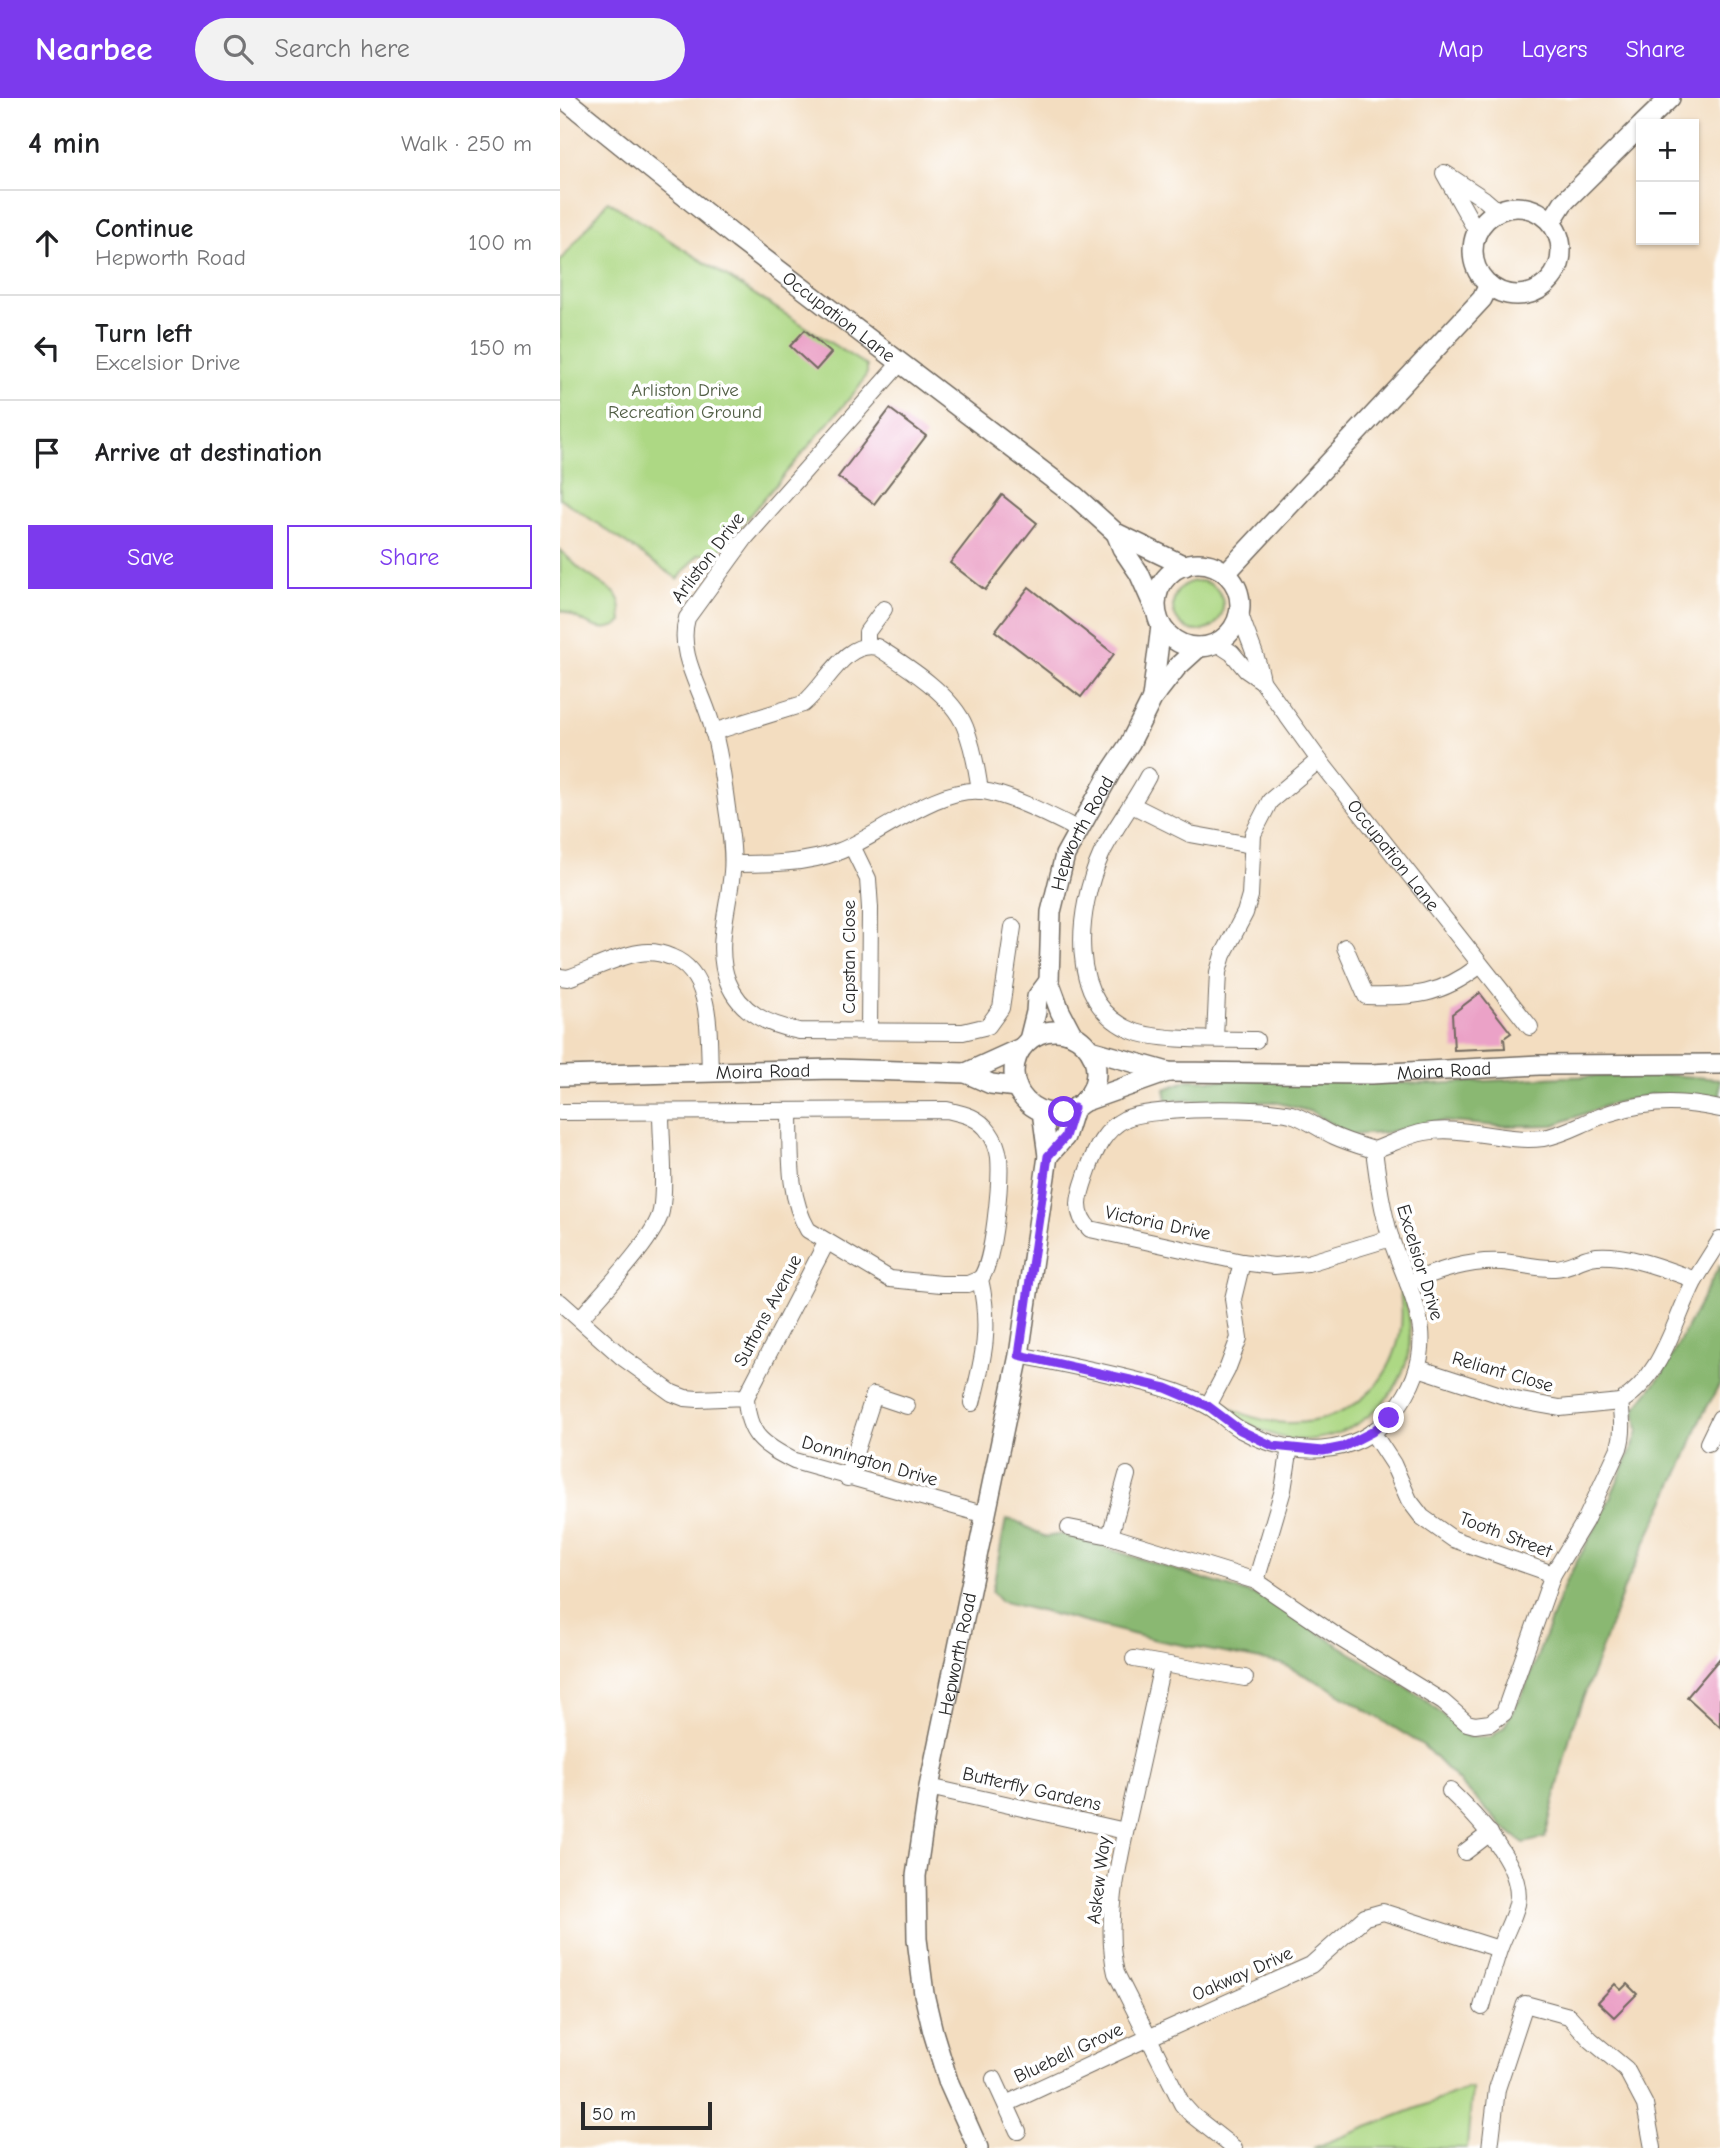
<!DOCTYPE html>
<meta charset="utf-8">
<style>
:root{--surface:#fff;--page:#f2f2f2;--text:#202124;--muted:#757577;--line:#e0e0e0;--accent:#7c3aed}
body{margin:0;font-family:"Comic Neue",sans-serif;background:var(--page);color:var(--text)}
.controls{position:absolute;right:21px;top:21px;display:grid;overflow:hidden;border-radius:0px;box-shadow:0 2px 5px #0004}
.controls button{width:63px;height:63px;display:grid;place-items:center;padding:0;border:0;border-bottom:2px solid var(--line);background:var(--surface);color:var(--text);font:35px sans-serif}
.scale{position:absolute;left:21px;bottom:18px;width:131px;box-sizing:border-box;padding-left:7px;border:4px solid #2b2b2b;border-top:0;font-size:19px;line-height:24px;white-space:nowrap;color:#2b2b2b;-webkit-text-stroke:5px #fff;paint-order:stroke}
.stop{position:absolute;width:21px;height:21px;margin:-16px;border:5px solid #7c3aed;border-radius:50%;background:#fff}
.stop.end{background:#7c3aed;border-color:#fff;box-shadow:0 2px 7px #0008}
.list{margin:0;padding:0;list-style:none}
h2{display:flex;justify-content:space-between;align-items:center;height:91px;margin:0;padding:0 28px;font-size:30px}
h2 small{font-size:23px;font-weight:400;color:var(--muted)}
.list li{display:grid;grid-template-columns:46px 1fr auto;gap:21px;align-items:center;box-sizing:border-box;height:105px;padding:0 28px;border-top:2px solid var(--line)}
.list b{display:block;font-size:26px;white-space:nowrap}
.list p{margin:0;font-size:23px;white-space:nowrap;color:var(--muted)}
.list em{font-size:23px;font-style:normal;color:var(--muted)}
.actions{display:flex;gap:14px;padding:21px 28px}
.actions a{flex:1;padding:16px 0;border:2px solid var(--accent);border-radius:0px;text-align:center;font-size:24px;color:var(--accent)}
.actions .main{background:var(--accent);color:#fff}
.icon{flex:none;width:38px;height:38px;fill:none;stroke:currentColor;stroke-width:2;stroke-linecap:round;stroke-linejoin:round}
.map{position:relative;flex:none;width:1160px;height:2050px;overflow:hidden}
header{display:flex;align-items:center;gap:42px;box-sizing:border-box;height:98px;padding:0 35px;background:var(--accent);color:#fff}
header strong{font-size:33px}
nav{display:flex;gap:38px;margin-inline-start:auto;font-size:24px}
.search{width:490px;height:63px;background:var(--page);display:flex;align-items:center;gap:18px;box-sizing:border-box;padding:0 24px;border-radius:38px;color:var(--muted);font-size:26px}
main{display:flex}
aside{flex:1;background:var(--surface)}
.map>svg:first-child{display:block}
</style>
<header>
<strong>Nearbee</strong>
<div class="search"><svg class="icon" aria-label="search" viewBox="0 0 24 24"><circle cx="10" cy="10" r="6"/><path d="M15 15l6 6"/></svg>Search here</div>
<nav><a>Map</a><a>Layers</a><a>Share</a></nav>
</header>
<main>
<aside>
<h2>4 min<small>Walk · 250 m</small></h2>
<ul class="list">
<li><svg class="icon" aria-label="ahead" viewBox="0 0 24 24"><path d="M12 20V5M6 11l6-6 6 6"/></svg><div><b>Continue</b><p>Hepworth Road</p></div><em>100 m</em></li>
<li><svg class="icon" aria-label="left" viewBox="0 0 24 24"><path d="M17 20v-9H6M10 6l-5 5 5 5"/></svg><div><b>Turn left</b><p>Excelsior Drive</p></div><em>150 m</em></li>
<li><svg class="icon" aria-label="arrive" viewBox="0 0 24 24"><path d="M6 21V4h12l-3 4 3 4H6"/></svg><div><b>Arrive at destination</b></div></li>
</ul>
<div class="actions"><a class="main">Save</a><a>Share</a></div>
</aside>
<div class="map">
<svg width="1160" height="2050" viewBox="0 0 1160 2050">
<rect width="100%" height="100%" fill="#fff"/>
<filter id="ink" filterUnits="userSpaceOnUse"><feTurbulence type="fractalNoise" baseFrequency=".0143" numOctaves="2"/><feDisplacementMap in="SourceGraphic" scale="14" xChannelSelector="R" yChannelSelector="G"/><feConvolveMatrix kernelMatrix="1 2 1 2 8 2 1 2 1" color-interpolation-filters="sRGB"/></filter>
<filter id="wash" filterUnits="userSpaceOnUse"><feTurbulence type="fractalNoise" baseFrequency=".00686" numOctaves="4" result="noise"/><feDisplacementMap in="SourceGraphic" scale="28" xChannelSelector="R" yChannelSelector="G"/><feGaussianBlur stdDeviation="1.57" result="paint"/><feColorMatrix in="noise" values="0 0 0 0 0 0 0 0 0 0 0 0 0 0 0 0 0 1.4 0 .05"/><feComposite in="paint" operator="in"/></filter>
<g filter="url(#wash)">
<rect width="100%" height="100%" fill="#f3ddc0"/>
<!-- green -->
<g fill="#add884" stroke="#6c8258" stroke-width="2">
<path d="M48 103 307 268V275L300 288 154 459 148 455 138 457 118 481 0 400V164Z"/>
<path d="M0 452 20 471 55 495 60 504 62 524C39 541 24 520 0 512Z"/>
<circle cx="638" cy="508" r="25"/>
<path d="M838 1176C844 1198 852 1221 850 1244 846 1302 786 1349 729 1341 706 1337 685 1324 666 1311L665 1307C735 1347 824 1319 840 1235 844 1216 840 1195 838 1176Z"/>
<path d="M909 1990 912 1991 907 2050H753Z"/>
</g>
<!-- forest -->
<g fill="#8ab872" stroke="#5a724e" stroke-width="2">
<path d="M1109 977 1160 981V1005L1093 996 1050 1006 994 1027 938 1028 879 1023 823 1035 789 1037 752 1014 715 1004 607 1002 605 991 629 982H752L871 986 1003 979Z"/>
<path d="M1160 1167V1286L1141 1320 1126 1359 1065 1488 1012 1630 985 1740 964 1745 945 1731 864 1648 770 1590 722 1566 596 1542 440 1503 432 1494 446 1421 456 1423 485 1439 503 1436 703 1500 863 1600 908 1639H931L944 1629 965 1591 1005 1485 1041 1420 1074 1346 1078 1333 1075 1311 1103 1275Z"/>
</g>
<g id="blocks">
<!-- building -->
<g fill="#eba2c7">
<path d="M245 232 271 255 256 272 230 248Z"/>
<path d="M330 311 366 338 314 406 278 379Z"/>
<path d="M442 397 477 425 425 492 390 465Z"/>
<path d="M469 489 554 556 521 599 435 533Z"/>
<path d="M920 895 951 935 944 940 945 950 894 952 892 916Z"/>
<path d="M1160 1560V1629L1127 1599Z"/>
<path d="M1055 1886 1061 1892 1067 1886 1077 1896 1054 1919 1038 1904Z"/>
</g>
</g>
</g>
<g filter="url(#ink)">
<use href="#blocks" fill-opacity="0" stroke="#71695f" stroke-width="2"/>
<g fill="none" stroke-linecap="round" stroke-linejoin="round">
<!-- minor casing -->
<g stroke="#71695f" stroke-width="18">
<g id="minor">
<path d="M884 75 917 134"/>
<path d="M886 76 924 101 938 113"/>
<path d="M341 264 186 439 127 520C117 555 140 588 150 621 159 650 163 680 167 710 170 731 174 753 172 774 169 809 154 850 168 884 180 915 209 927 239 933L403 934 428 928 441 910 453 829"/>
<path d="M680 515C686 537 700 563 702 583"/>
<path id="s1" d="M655 544 672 555 686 572 702 583 759 662 970 929"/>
<path d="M307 547V534L324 511"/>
<path d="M153 634 243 606C266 588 284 542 317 549 345 567 392 596 405 629 413 649 417 671 420 693"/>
<path d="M588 678C574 705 554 730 541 757 517 810 505 906 573 933 601 944 664 941 696 942"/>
<path d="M572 707 630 736 691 747"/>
<path d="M292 748 308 781 310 810 309 933"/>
<path d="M173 766C209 766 246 766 280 753 321 737 377 688 422 693 449 696 493 719 517 731"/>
<path d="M785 849 806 898C854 899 880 898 919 868"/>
<path d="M0 879 8 880C32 872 54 859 79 855 90 853 102 855 111 859 154 876 148 936 150 974"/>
<path d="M655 940 658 874 663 857 685 815 690 798 693 736 710 703 759 662"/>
<path d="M0 1014 387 1012C404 1016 419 1019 429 1034 434 1041 438 1051 439 1059 441 1081 434 1166 420 1181 431 1230 424 1258 412 1305"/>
<path d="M230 1014C231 1054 227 1096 248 1132L330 1181 381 1186H408L420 1181"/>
<path d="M814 1052C801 1048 787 1044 774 1038 759 1031 747 1021 731 1016 706 1009 587 1009 565 1021 545 1031 535 1052 528 1072 521 1093 511 1113 530 1131L682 1164 714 1168 748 1165 831 1140"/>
<path d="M848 1185C878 1173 908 1162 942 1164 959 1165 977 1171 995 1170 1008 1170 1018 1162 1031 1159 1060 1153 1108 1172 1135 1182"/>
<path d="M0 1204 62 1259 112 1295 125 1300 138 1301 186 1299C187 1337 203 1347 234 1363L426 1417"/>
<path d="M20 1221C39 1198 96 1140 101 1113 106 1088 101 1042 101 1015"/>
<path d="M459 1257C507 1267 557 1276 604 1290 618 1294 635 1301 648 1308 661 1315 670 1327 683 1333 732 1359 794 1362 833 1315 852 1292 864 1263 861 1232 857 1201 841 1171 831 1141 822 1112 818 1083 814 1052 831 1046 848 1037 865 1034 904 1027 944 1045 983 1040 1002 1037 1017 1028 1034 1021 1077 1003 1115 1001 1160 1011"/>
<path d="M858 1270 956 1302 1000 1310 1060 1304"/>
<path d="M186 1299 266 1145"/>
<path d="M648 1308 667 1272 679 1240 673 1201 682 1164"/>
<path d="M812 1334 833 1366 849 1402 862 1419 893 1441 993 1476"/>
<path d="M1148 1345 1160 1320"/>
<path d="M287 1380 314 1297 347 1308"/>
<path d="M509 1430 550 1438 696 1483 781 1541 883 1604 907 1625 915 1627 930 1625 944 1615 993 1476 1025 1423 1059 1350C1064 1334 1062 1320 1060 1304 1102 1279 1113 1226 1134 1184 1142 1170 1152 1156 1160 1142"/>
<path d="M550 1438 567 1377"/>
<path d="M696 1483 723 1392 730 1349"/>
<path d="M574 1561 685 1580"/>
<path d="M602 1567C592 1611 583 1655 573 1699 561 1754 543 1820 556 1875L622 2006 632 2017 674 2050"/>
<path d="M369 1689 565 1733"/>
<path d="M890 1693C915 1717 965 1768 957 1806 953 1822 944 1837 939 1852 933 1871 927 1890 922 1909"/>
<path d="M905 1754 930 1735"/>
<path d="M434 1981 458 2033"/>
<path d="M446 2006 588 1940 751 1867 805 1819 823 1814 939 1851"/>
<path d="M930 2050 937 1991 965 1906 1009 1918 1031 1942 1066 1971 1085 2007 1093 2050"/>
</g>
</g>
<!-- tertiary casing -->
<g stroke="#71695f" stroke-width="22">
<g id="tertiary">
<path id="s2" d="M3 0 178 141 515 398 556 435 625 468"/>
<path d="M1083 26 1110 0"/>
<circle cx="957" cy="153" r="44"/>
<path d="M991 124 1003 105 1081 28"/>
<path d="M556 435 562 450 579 475 595 511"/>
<circle cx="638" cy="507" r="42"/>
<path d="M666 475 922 201 929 187"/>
<path d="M592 600 601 528"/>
<circle cx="495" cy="974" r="41"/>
<path id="s3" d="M512 936 500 913 489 883 491 814 505 757 552 672 570 645 592 601 617 569 639 549"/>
<path d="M469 942 476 914 477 899 489 883"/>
<path id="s4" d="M530 952 608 974 811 976 979 967 1160 966"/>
<path d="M406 975 461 950"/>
<path id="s5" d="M0 978 273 971 406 975 431 986 457 989"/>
<path d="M523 1004 608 974"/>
<path d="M488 1058 505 1039 514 1010"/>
<path id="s6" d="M418 2050 388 1983 373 1934 364 1896 357 1841 356 1778 369 1689 459 1257 488 1058 482 1013"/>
</g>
</g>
<!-- minor -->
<use href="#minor" stroke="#fff" stroke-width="16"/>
<!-- tertiary -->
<use href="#tertiary" stroke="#fff" stroke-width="19"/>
</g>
</g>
<g fill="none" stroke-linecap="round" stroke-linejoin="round" filter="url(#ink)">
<!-- route -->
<path stroke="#7c3aed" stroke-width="9" d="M504 1014 514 1010 505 1039 488 1058 459 1257 606 1290 648 1308 680 1332 713 1348 763 1353 783 1349 812 1334 829 1320"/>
</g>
<g text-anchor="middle" stroke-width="7" stroke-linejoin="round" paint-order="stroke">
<!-- street labels -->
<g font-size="19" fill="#2b2b2b" stroke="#fff">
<text dy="7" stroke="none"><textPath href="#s2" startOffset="352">Occupation Lane</textPath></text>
<text transform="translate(147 459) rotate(-53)" y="7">Arliston Drive</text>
<text dy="7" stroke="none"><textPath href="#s3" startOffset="212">Hepworth Road</textPath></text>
<text dy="7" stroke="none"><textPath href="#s1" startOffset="280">Occupation Lane</textPath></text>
<text transform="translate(288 859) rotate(-90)" y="7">Capstan Close</text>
<text dy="7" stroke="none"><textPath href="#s4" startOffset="357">Moira Road</textPath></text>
<text dy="7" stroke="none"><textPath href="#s5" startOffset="203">Moira Road</textPath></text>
<text transform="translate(598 1124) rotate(12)" y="7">Victoria Drive</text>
<text transform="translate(861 1164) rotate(73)" y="7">Excelsior Drive</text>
<text transform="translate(207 1212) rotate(-62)" y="7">Suttons Avenue</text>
<text transform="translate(943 1273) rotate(16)" y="7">Reliant Close</text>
<text transform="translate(310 1362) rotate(16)" y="7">Donnington Drive</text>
<text transform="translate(946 1436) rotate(21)" y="7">Tooth Street</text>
<text dy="7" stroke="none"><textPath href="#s6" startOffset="508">Hepworth Road</textPath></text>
<text transform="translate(472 1690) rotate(13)" y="7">Butterfly Gardens</text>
<text transform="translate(538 1782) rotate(-83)" y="7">Askew Way</text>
<text transform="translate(682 1875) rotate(-24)" y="7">Oakway Drive</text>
<text transform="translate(508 1954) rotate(-25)" y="7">Bluebell Grove</text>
</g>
<!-- park labels -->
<g font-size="19" fill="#525f46" stroke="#fff">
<text x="125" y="298">Arliston Drive<tspan x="125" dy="22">Recreation Ground</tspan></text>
</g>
</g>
</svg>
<div class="controls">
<button>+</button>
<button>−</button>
</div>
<div class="scale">50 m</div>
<div class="stop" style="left:504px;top:1014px"></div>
<div class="stop end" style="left:829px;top:1320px"></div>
</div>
</main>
